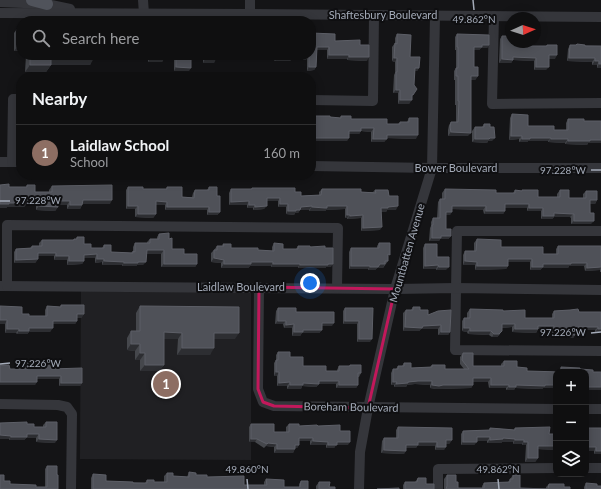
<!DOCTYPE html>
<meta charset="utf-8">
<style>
:root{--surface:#0f0f10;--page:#181819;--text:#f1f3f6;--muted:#9b9c9f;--line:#2f2f30;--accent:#ffac23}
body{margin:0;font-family:Lato,sans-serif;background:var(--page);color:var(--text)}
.controls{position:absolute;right:12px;bottom:12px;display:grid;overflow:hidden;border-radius:8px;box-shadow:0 2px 10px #0003}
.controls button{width:36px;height:36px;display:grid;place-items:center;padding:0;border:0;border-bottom:1px solid var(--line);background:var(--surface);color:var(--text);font:20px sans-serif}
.compass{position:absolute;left:505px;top:12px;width:36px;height:36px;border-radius:50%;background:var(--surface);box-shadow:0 2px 10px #0003;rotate:87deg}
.you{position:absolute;left:310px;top:283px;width:14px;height:14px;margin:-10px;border:3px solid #fff;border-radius:50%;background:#1a73e8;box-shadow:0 0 0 6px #1a73e833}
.badge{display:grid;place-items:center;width:26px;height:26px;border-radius:50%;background:var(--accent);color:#fff;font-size:13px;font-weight:700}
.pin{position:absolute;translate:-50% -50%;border:2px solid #fff;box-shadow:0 1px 4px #0006}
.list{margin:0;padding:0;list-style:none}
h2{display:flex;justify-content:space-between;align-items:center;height:52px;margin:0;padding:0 16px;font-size:17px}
h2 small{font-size:13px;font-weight:400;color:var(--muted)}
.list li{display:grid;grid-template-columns:26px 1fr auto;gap:12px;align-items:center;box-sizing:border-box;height:56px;padding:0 16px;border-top:1px solid var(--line)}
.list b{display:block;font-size:15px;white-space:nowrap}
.list p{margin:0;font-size:13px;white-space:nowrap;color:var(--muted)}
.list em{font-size:13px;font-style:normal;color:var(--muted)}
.icon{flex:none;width:22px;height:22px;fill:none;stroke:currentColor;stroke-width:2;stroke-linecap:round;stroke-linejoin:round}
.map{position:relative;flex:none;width:601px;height:489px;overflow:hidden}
.search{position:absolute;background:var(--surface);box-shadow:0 2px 10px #0003;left:16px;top:16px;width:300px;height:44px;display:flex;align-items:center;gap:10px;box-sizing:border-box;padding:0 14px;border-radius:16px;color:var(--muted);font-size:15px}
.panel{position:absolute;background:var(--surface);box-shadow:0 2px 10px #0003;left:16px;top:72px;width:300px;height:108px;border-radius:16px}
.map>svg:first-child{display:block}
</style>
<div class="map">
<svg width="601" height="489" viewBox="0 0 601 489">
<rect width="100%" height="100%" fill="#141416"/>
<!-- built -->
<path fill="#202023" d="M81 291 251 292V460L80 459Z"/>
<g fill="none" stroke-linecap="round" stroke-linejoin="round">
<!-- minor -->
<g stroke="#35363b" stroke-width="10">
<path d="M143 0 144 14"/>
<path d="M250 0V14"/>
<path d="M0 2 47 4 70 9"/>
<path d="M0 13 250 14 601 17"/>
<path d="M494 16 492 104 601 103"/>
<path d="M311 100 373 101 374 15"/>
<path d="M0 162H21"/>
<path d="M12 162 13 99H21"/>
<path d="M311 166 432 168H601"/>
<path d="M601 231H457L455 350 601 351"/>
<path d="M0 286 395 289 456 288 601 290"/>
<path d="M7 286V225L338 228 337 288"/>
<path d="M259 287 258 389 263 402 274 406 556 409"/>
<path d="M0 404 58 405 67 407 72 414 71 489"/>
<path d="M586 409H601"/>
<path d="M586 468H601"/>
<path d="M359 489 360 452 368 408 395 289 432 168 435 16"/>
<path d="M438 489V469L556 468"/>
</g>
<!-- major -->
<path stroke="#50535b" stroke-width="12" d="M32 0 47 4"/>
</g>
<!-- wall -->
<g fill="#45474c">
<path d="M19 26 21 51H14V33Z"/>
<path d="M311 33 335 41 360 45 367 61 347 60V59H327V50H317L316 67 314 70 307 71V59L303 60V58H292L290 61H275L270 56 232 55H311Z"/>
<path d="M397 34 410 57 419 68 417 71H415L412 97 409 104H398V93H393L394 75 395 73V62L392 61V47L395 43V38Z"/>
<path d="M457 34 489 45 487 48H481L479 50H474V67L478 76 475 80H471L468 136H448V130L449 125 451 122H456V105H455V80H454V71L456 68V50H455V37Z"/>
<path d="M502 36 514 45 523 46H546L547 45 555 59H549L546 70H534V61L513 60 511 63H499L500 39Z"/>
<path d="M570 45 601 46V68H597V65H592V62L567 61 568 49Z"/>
<path d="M26 55H94L90 65H51L46 72H25Z"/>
<path d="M148 55H216L214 63H203V57H191L189 71H174V58H164L162 62H148Z"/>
<path d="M512 114 528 126 554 130H566V123L568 119 584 121H601V143H588L587 145 565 144V143L548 142V141H528L527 142H519V139L509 140 510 118Z"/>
<path d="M341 116 351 119 387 124H398L400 122H407L409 118 416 139 387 138 384 142H371V132L361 131 359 134H349L347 141H312V140H311L330 117 340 118Z"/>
<path d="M21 121V137H19V124Z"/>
<path d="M484 124 490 127 492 141H488L487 143 472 142V131L475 127H482Z"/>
<path d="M0 185 9 187H26L27 185 35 192H49V190L52 186 110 204H82V205L80 209H67V205H58V207L55 211 36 210V202H27V203L24 207H7L6 208H0Z"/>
<path d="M128 187 143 189H166L167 187 182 197H192L193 193 195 190H207L209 187 217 196 220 212 217 215H207V210H165V205H156V214L153 218 135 217V209H126V190Z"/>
<path d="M252 188 295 192 301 196 319 195V192L322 189 361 192H373L375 190 389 196 396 210H387L386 212H381L380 230 361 231V218L347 219V218H345V209L326 210 325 211H309V210H300L298 213H295L294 215 286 214V207H278V201H267L264 209 253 210V208H247V205H229V193L231 189H251Z"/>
<path d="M445 189 496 193H513L515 190 522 191V190L538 197H557V194L560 190 569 198H583V194L586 191 597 200 595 204H590L591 224H571V218L570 217H554L552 219H541V211H527V208H505V211L503 214H484L483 210 452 209 450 215H446V229L451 236 448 239H440L439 241H429L430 228 431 226V222L433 218H437L438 202 440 199H442V193Z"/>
<path d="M159 234 169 239 172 249 184 254 197 264 195 267H161V254H146L143 265H137L136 266H122V265H102V262L95 263V258H84V261L82 264 67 265V260H54V256H38V259L35 263H14V252L16 249 30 248 32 246H39V243L42 240H73L74 239H76L77 237 84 244 91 248H102L104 245 111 252 131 253 133 251V247L135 243H147V242L150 239H157V237Z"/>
<path d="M477 239 501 247 543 254H556V249L558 246H601V272H600V270L585 271 584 266H569L568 268H542L540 270H530V262H508V266L506 269 475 270V265H463V255L465 251H474V243Z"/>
<path d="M274 243 283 249H296L298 246 310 247 331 267H326V268H298V267H271V266H250L248 268H221V263L211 262V253L214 250 217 246H222L223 244 231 248 258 250 272 251V247Z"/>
<path d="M379 243 388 258V261L383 268H377L375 270H368V269H349V252L351 248H377V246Z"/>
<path d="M425 244 437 257 446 270H436V269H423V248Z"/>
<path d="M61 305 84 314 81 318H77V321L75 324H53L50 332H29L27 334H17L16 333H5V324H0L22 314 29 316H45V310L47 306 60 307Z"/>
<path d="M140 306 235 339H214L210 355H177L178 339H164V365L159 371H140V360H135V351L127 350V338L131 331H136V313Z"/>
<path d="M413 307 420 310 428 315 450 332 448 335H438V329H421L419 331H403V313L406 310H411Z"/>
<path d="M278 308 296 312 332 326H322V330L319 333H302L300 336H292V328H284L283 324H275L276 311Z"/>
<path d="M345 308H373L370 342H357V324H343V311Z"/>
<path d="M470 309 503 311 525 318H552V314L554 311 569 310H570L579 312H601V332H595V330H578L575 333V335L573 338H567V336H552V329H538L536 333 512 332V327L502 328 500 334 497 337H492L489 335 468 334 467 332 462 331V321L464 318H467V313Z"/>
<path d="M278 352 290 357 303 366 326 371H337V370L339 366H349L350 365 361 373 359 377H358V385L356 388H336V384H319L316 387 302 386 301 389H287V386H277V376H274V363L276 360V355Z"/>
<path d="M463 353 473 366H501V364L504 361 517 367 527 371 559 372 561 367 580 369 593 372H601V390H586V372H556V389H555V388H543L542 389 515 388 514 390H506V388H489L488 382H473V385L471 388 441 389H436L430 388V385L415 384 407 385 406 387H394V385H391V373L393 369H396L398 366H402L404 363 411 368 430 367 432 365 445 369H464L460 364V357Z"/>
<path d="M28 362 51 369 82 383 80 386H59V379H37L35 385H0V365L10 369H25V365Z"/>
<path d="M46 422 55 443 36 442V438H26L24 440H9V439H0V423L27 424 34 427H43V425Z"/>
<path d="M251 424 274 432H286V427L289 424 299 426H318L340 431 348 445H336L334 448H326V445H310V441H299V445L297 448H295L293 453H274V447L266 446 264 448 255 442H249V427Z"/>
<path d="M398 427 452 440 449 444H446L444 450H435V446H417L416 448H406L404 454 381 453 382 441 384 438H396V430Z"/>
<path d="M490 428 514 430 515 428 549 434H556V450L538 449V458L535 462H525L526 445H522V444H513V442H502L501 443H487V441H477L474 445H461V434L463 431 489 430Z"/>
<path d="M586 428H601V454H594V451H586Z"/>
<path d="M47 466 57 475 58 489H0L4 481 10 484 36 487H45V469Z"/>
<path d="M189 472 196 475 244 485H264V482L266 479 284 487H299V484L301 481 308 489H91V478L93 474 106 481 145 483 147 480 154 482H164V476L167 473 173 476 187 477Z"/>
<path d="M447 475 456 482 458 488H482V486L484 483 508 482 513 475 520 488 546 489V487L549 484 570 489H444V479Z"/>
<path d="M418 478 426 484 434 489H403V485L405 482H415Z"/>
<path d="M319 482 329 487 335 489H316V486Z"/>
<path d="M586 483 597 486 601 489H584V487Z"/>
</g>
<!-- shaded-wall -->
<g fill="#2d2e32">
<path d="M19 45H21V51H14Z"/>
<path d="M482 45H489L487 48H481L479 50H472L474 47Z"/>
<path d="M317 47H329L327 50H315Z"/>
<path d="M164 55H176L174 58H162Z"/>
<path d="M190 55H204L203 57H189Z"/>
<path d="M232 55H271L270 56Z"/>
<path d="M292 55H305L303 58H290Z"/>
<path d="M329 55H349L347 59H327Z"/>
<path d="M549 55H557L555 59H546Z"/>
<path d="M306 56H309L307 59 303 60Z"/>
<path d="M349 57H369L367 61 347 60Z"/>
<path d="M513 57 536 58 534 61 513 60 511 63H499L502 59Z"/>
<path d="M51 58H94L90 65H46Z"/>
<path d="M277 58H292L290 61H275Z"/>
<path d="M394 58H397L395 62 392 61Z"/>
<path d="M569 58H595L592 62 567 61Z"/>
<path d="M150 59H164L162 62H148Z"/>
<path d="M205 59H216L214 63H203Z"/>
<path d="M595 61H599L597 65H592Z"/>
<path d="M599 64H601V68H597Z"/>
<path d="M30 65H51L46 72H25Z"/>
<path d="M176 67 191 68 189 71H174Z"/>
<path d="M309 67H316L314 70 307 71Z"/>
<path d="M536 67H549L546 70H534Z"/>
<path d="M415 68H419L417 71H412Z"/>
<path d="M471 76H478L475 80H469Z"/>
<path d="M396 90H400L398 93H393Z"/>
<path d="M400 100H412L409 104H398Z"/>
<path d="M361 128H374L371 132 361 131 359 134H347L349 131Z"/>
<path d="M451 132 471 133 468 136H448Z"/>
<path d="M387 135H418L416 139 384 138Z"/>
<path d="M511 136H522L519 139 509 140Z"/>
<path d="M311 137H314L312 140H311Z"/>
<path d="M314 138H349L347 141H312Z"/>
<path d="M490 138H495L492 141H488L487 143 472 142 475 139Z"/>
<path d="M530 138H551L548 141H528L527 142H519L522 139Z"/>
<path d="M373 139H387L384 142H371Z"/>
<path d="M551 139H568L565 143 548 142Z"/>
<path d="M590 140H601V143H588L587 145 565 144 568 141Z"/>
<path d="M27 198H39L36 202H24Z"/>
<path d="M267 198H280L278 201H264Z"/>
<path d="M83 200H112L110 204H80Z"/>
<path d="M590 200H597L595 204H588Z"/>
<path d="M57 201H70L67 205H55Z"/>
<path d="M156 201 167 202 165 205H153Z"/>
<path d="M249 201 247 205H229L231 202Z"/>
<path d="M9 203H27L24 207H7L6 208H0V204Z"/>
<path d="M280 204H288L286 207H278Z"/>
<path d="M505 204H529L527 208H503Z"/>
<path d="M70 205H82L80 209H67Z"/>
<path d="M249 205H255L253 208H247Z"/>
<path d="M39 206 58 207 55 211 36 210Z"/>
<path d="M128 206H138L135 209H126Z"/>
<path d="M267 206 264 209 253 210 255 207Z"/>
<path d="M312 206 309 210H300L298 213H295L294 215 286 214 288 211 301 207Z"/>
<path d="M327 206H347L345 209 326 210 325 211H309L312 207Z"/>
<path d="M398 206 396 210H387L386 212H379L381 208 388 207Z"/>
<path d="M452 206H486L483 210 449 209Z"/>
<path d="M167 207H209L207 210H165Z"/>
<path d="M529 208H543L541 211H527Z"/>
<path d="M486 211H505L503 214H484Z"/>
<path d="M209 212H220L217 215H207Z"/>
<path d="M446 212H452L450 215H444Z"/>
<path d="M554 213 573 214 570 217H554L552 219H541L543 216Z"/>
<path d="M138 214H156L153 218 135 217Z"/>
<path d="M347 215H350L347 218H345Z"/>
<path d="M363 215 361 218 347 219 350 216Z"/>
<path d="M574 221H594L591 224H571Z"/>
<path d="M382 227 380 230 361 231 363 228Z"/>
<path d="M441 236H451L448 239H440L439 241H429L432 238Z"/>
<path d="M147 250H164L161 254H144Z"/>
<path d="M38 253H56L54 256H35Z"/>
<path d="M97 254 95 258H82L84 255Z"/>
<path d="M56 256H69L67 260H54Z"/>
<path d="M214 258 224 260 221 263 211 262Z"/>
<path d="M38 259 35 263H14L16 260Z"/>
<path d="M97 259H104L102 262 95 263Z"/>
<path d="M508 259H532L530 262H506Z"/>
<path d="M69 261H84L82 264 67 265Z"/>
<path d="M104 261 124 262 122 265H102Z"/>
<path d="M465 261 477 262 475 265H463Z"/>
<path d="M138 262H146L143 265H137L136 266H122L124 263Z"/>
<path d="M251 262H273L271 266H250L248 268H221L224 264Z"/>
<path d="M571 263H587L584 266H569L568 268H542L540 270H530L532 267 543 264Z"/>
<path d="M164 264H197L195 267H161Z"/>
<path d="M273 264H300L298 267H271Z"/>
<path d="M328 264H333L331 267H326V268H298L300 265Z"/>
<path d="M380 264H385L383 268H377L375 270H368L370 267Z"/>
<path d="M438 265 436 269H423L425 266Z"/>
<path d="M351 266H370L368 269H349Z"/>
<path d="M477 266H508L506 269 475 270Z"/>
<path d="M439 267H449L446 270H436Z"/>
<path d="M601 267 600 270 585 271 587 268Z"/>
<path d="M77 314H84L81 318H75Z"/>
<path d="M0 320H7L5 324H0Z"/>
<path d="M53 321H77L75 324H51Z"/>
<path d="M278 321H286L283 324H275Z"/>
<path d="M345 321H359L357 324H343Z"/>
<path d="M322 323H334L332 326H319Z"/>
<path d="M294 324 292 328H284L286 325Z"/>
<path d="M502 324H515L512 327 500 328Z"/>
<path d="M441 325 438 329H421L419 331H403L405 327Z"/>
<path d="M538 326H554L552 329H536Z"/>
<path d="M578 327H598L595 330H578L576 333H573Z"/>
<path d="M29 328H53L50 332H29L27 334H17L19 331Z"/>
<path d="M464 328H470L467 332 462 331Z"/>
<path d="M7 329H19L16 333H5Z"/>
<path d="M515 329H538L536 333 512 332Z"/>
<path d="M598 329H601V332H595Z"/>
<path d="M303 330H322L319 333H302L300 336H292L294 332Z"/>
<path d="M470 331H491L489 335 468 334Z"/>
<path d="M502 331 497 337H492L494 334Z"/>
<path d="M164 332 182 333 178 339H159Z"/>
<path d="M441 332H450L448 335H438Z"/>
<path d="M554 332H570L567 336H552Z"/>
<path d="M214 333H239L235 339H210Z"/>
<path d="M570 335H575L573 338H567Z"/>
<path d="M359 339H372L370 342H357Z"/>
<path d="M131 344H140L135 351 127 350Z"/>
<path d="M182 348H214L210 355H177Z"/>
<path d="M140 353H145L140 360H135Z"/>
<path d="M145 365H164L159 371H140Z"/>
<path d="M276 372H279L277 376H274Z"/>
<path d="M37 376H61L59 379H35Z"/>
<path d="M473 378H491L488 382H471Z"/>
<path d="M319 381H339L336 384H319L316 387 302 386 301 389H287L290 385Z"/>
<path d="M418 381H432L430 385 415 384 407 385 406 387H394L396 384Z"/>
<path d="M0 382H37L35 385H0Z"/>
<path d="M290 382 287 386H277L279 383Z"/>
<path d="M393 382H397L394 385H391Z"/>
<path d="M61 383H82L80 386H59Z"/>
<path d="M339 385H358L356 388H336Z"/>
<path d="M432 385H473L471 388 441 389H436L430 388Z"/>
<path d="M491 385H509L506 388H489Z"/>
<path d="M516 385H556V386L555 388H543L542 389 515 388 514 390H506L509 387Z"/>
<rect x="586" y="387" width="15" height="3"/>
<path d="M27 434H39L36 438H26L24 440H9L11 437Z"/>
<path d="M0 435 11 436 9 439H0Z"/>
<path d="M477 437H490L487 441H474Z"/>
<path d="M299 438H313L310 441H297Z"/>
<path d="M503 438 515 439 513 442H502L501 443H487L490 440Z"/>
<path d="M39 439 57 440 55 443 36 442Z"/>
<path d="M251 439H257L255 442H249Z"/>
<path d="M446 440H452L449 444H444Z"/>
<path d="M515 440H524L522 444H513Z"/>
<path d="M313 441 328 442 326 445H310Z"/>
<path d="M337 442H350L348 445H336L334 448H326L328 445Z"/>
<path d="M418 442H437L435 446H417L416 448H404L406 445Z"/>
<path d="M463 442H477L474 445H461Z"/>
<path d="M524 442H528L526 445H522Z"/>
<path d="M268 443 277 444 274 447 266 446Z"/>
<path d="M295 445H299L297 448H293Z"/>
<path d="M538 446H556V450L535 449Z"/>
<path d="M437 447H446L444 450H435Z"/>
<path d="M586 447H596L594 451H586Z"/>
<path d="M277 449H295L293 453H274Z"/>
<path d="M384 450 406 451 404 454 381 453Z"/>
<path d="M596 451H601V454H594Z"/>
<path d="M528 458H538L535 462H525Z"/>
</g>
<!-- building -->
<g fill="#4f5158" stroke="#5d5f67">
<rect x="19" y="26" width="2" height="19"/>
<path d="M311 33 335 34V41L360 40V45H369V57H349V55H329V47H317L316 67H309V56H306V55H311Z"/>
<path d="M397 34 411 35 410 57H420L419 68H415L414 85 417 89 413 95H412V100H400V90H396V72H397V58H394L395 43 397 44Z"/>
<path d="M457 34 489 35V45H482V47H474V67H478V76H471V133L451 132 450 127 451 122H458L459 101H458V76H456V68H458V47H457Z"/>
<path d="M502 36H510V42H514V45H523V46H547V45H557V55H549V67H536V58L513 57V60L502 59Z"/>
<path d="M577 44 585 45V46H601V64H599V61H595V58H569L570 45H576Z"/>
<path d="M30 55H94V58H51V65H30Z"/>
<rect x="150" y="55" width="14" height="4"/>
<path d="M176 55H191V68L176 67Z"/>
<rect x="205" y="55" width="11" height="4"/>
<path d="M275 55H292V58H277Z"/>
<path d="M512 114 528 115V126H554V130H568V119H584V121H601V140H590V141H568V139H551V138H530V139H522V136H511Z"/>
<path d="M311 116H330V117L341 118V116H351V119H387V124H400V122H409V118H418V135H387V139H373L374 128H361V131H349V138H314V137H311Z"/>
<path d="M484 124H490V127H494L495 138H490L489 139H475V127H484Z"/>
<path d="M9 184V187H27V185H35V192H52V186L112 185V200H83L82 205H70V201H57L58 207 39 206V198H27V203H9V204H0V185Z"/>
<path d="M128 187H143V189H167V187H182V197L194 198 195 190H209V187H217V196H220V212H209V207H167V202L156 201V214H138V206H128Z"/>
<path d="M252 188H295V192H301V196L321 195 322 189H361V192L376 193 375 190H388L389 196H398V206L388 207V208H381L382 227 363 228V215L350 216V215H347V206H327V208H325L312 207V206L301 207 300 210H296V211H288V204H280V198H267V206L255 207V205H249V201L231 202V189H252Z"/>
<path d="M445 189 496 190V193H515V190L522 191V190H538V197H560V190H569V198H586V191H597V200H590V213H594V221H574V214H573L554 213V216H543V208H529V204H505V211H486V206H452V212H446V229H451V236H441V238H432V225H433V218H440V199H445Z"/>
<path d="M169 233V239L172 238V249H184V254H197V264H164V250H147L146 262H138V263H124V262L104 261V259H97V254L84 255V261H69V256H56V253H38V259L16 260V249L32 248V246H42V240H74V239H77V237H84V244H91V248H104V245H111V252L133 253V251L135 252V243H150V239H159V234Z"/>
<path d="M477 239 501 240V247H543V254H558V246H601V267L587 268V263H571V264H543V267H532V259H508V266H477V262L465 261V251H476Z"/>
<path d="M274 243 283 244V249H298V246H310V247L325 246V248H333V264H328V265H300V264H273V262H251V264H224V260L214 258V250H217V246H224L223 244H231V248H258V250L274 251Z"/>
<path d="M379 243H390V255L388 254V261H385V264H380L378 267H370V266H351V248H379Z"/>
<path d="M425 244H437V257H449V267H439L438 265 425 266Z"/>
<path d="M61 305H84V314H77V321H53V328H29V331H19V329H7V320H0V306L22 307V314H29V316H47V306L61 307Z"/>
<path d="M140 306 239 307V333H214V348H182V333L164 332V365H145V353H140V344H131V331H140Z"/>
<path d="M413 307H420V310H428V315L438 311 451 310 450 332H441V325L423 326 422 328 405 327 406 310H413Z"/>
<path d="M278 308H296V312H334V323H322V330H303V332H294V324L286 325V321H278Z"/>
<path d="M345 308H373L372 339H359V321H345Z"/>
<path d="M470 309 503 310V311L525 310V318H554V311L570 310 578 309 579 312H601V329H598V327H578V330H575V335H570V332H554V326H538V329H515V324H502V331L499 334H494L491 331H470V328H464V318H470Z"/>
<path d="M278 352H290V357H303V366H326V371H339V366H350V365H361V373H358V385H339V381H319V384L303 383V385H290V382L279 383V372H276V360H278Z"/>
<path d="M463 353H473V366H504V361H517V367L527 368V371L561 372V367L580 368V369L593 370V372H601V387H586V372H556V385H545V386L516 385V387H509V385H491V378H473V385H443L439 386 432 385V381H418L408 382V383L396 384 397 382H393V369H398V366H404V363H411V368L432 367V365H445V369H469L462 360Z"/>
<path d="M28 362H51V369L82 368V383H61V376H37V382H0V365H9L10 369H28Z"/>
<path d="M27 422V424H34V427H46V422H57V440L39 439V434H27V437H11V436L0 435V423Z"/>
<path d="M251 424H274V432H289V424H299V426L317 425 318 426 340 425V431H350V442H337V445H328V442L313 441V438H299V445H295V449H277V444L268 443 267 444 257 439H251Z"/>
<path d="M398 427 452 428V440H446V447H437V442H418V445H406V451L384 450V438H398Z"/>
<path d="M550 427 549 434H556V446H538V458H528V442H524V440H515V439L503 438V439L490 440V437H477V442H463V431L490 430V428L515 430V428Z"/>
<path d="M586 428H601V451H596V447H586Z"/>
<path d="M47 466H57V475H58V489H0V475H4V481H10V484L36 485V487H47Z"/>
<path d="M189 472 196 473V475H207V477L244 476V485H267L266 479 284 480V487H300L301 481H308V489H93V474L106 475V481L133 482V483H147V480H154V482H167V473H173V476L189 477Z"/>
<path d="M447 475H456V482H458V488H484V483L510 482V479H513V475H520V488L548 489 549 484H564V487H570V489H446L447 486Z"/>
<path d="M418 478H426V484H434V489H405V482H417Z"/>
<path d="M319 482H330L329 487H335V489H319Z"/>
<path d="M586 483 597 484V486H601V489H586Z"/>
<path d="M399 488V489H377Z"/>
</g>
<!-- marked area -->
<path fill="none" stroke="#c2185b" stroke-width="3" stroke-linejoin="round" d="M259 287 395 289 368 408 274 406 263 402 258 389Z"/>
<!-- ticks -->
<path fill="none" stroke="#a4abb8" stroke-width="1.5" d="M473 0 474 10M591 170H601M0 201H10M591 333 601 332M0 364 10 363M247 479 248 489M498 479 499 489"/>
<g text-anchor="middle" stroke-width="4" stroke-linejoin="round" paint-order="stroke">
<!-- street labels -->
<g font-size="11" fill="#a4abb8" stroke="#0f0f11">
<text x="383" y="19">Shaftesbury Boulevard</text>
<text x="456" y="172">Bower Boulevard</text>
<text transform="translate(407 253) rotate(-74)" y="4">Mountbatten Avenue</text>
<text x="241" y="291">Laidlaw Boulevard</text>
<text transform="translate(351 407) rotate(1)" y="4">Boreham Boulevard</text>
</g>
</g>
<g font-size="10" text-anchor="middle" fill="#a4abb8" stroke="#0f0f11" stroke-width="4" stroke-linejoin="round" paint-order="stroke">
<text x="474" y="23">49.862°N</text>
<text x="563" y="174">97.228°W</text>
<text x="38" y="204">97.228°W</text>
<text x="563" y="336">97.226°W</text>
<text x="38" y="367">97.226°W</text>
<text x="247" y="473">49.860°N</text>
<text x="498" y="473">49.862°N</text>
</g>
</svg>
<div class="controls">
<button>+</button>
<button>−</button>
<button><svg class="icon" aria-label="layers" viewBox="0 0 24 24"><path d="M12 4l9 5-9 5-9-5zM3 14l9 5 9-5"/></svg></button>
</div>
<svg class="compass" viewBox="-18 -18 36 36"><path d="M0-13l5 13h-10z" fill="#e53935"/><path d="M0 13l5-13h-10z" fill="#9b9c9f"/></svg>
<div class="you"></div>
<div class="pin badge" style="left:166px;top:384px;background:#8d6e63">1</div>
<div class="search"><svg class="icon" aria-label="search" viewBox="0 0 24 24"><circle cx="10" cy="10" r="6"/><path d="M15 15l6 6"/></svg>Search here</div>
<section class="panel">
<h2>Nearby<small></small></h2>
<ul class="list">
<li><span class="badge" style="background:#8d6e63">1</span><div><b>Laidlaw School</b><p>School</p></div><em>160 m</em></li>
</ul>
</section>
</div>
